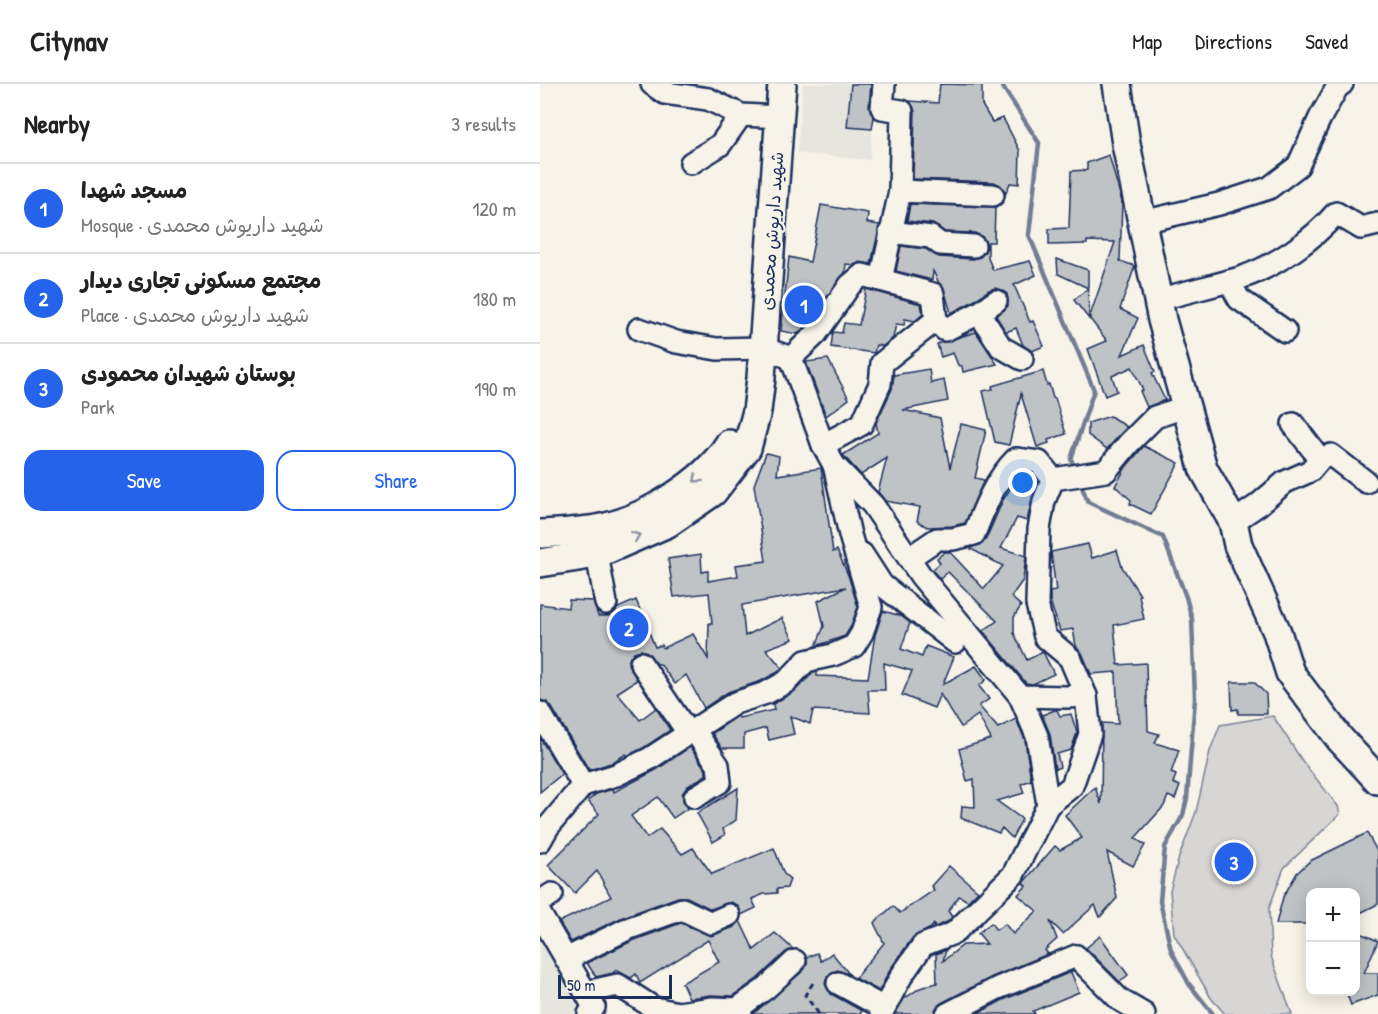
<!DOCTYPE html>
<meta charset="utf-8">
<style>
:root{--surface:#fff;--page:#f2f2f2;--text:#222;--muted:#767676;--line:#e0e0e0;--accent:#2563eb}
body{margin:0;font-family:"Patrick Hand","Playpen Sans Arabic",sans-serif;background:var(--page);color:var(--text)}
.controls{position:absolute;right:18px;bottom:18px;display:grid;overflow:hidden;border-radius:12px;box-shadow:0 3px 15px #0003}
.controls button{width:54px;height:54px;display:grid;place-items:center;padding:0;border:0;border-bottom:2px solid var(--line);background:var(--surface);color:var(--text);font:30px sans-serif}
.scale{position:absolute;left:18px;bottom:15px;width:114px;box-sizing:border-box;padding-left:6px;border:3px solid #1b2f5e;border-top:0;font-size:16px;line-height:21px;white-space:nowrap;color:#1b2f5e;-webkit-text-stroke:4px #f7f3e8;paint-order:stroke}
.you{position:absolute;left:483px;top:399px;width:21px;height:21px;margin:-15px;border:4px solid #fff;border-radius:50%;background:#1a73e8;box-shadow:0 0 0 9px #1a73e833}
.badge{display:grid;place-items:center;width:39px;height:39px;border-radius:50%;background:var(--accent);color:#fff;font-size:20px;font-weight:700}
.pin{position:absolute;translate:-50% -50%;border:3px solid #fff;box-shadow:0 2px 6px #0006}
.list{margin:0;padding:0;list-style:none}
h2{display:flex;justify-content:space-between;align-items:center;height:78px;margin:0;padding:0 24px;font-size:26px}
h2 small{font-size:20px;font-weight:400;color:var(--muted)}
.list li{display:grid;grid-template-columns:39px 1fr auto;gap:18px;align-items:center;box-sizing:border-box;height:90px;padding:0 24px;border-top:2px solid var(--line)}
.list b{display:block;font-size:22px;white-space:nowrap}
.list p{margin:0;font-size:20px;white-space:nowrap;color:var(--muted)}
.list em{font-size:20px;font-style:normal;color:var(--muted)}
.actions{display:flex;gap:12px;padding:18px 24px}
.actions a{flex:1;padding:14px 0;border:2px solid var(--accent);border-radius:18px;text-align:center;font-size:21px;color:var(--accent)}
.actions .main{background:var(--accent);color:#fff}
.map{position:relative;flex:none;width:838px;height:930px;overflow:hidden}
header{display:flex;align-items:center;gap:36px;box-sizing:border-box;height:84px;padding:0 30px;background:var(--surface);border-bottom:2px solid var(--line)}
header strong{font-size:28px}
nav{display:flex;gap:33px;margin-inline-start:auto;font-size:21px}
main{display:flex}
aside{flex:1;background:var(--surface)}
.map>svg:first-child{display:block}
</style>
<header>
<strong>Citynav</strong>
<nav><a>Map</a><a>Directions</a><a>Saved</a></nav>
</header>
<main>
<aside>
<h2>Nearby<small>3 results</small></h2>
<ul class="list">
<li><span class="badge">1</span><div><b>مسجد شهدا</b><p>Mosque · شهید داریوش محمدی</p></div><em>120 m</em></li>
<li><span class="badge">2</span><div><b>مجتمع مسکونی تجاری دیدار</b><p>Place · شهید داریوش محمدی</p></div><em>180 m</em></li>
<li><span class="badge">3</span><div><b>بوستان شهیدان محمودی</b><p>Park</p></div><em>190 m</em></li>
</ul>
<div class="actions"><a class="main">Save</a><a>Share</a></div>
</aside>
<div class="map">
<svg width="838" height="930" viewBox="0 0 838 930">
<rect width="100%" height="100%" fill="#f7f3e8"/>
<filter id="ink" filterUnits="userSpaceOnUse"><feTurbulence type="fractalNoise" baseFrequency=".0167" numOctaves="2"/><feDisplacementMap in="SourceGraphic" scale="12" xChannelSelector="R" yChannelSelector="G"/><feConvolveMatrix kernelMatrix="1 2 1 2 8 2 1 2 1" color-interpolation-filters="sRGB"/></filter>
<g filter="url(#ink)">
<!-- built -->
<g fill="#e6e5de">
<path d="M263 0H336L330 76 257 69Z"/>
<path d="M0 852 42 922 38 930H0Z"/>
</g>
<!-- green -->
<path fill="#d7d6d4" stroke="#798299" stroke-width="1.5" d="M733 632 763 678 798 722 800 730 744 784 729 824 731 872 752 930H685L671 914 634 850 630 807 639 773 656 728 670 667 680 641Z"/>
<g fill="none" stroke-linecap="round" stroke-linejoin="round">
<!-- stream -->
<g stroke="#727c95" stroke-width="4.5">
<path d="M461 0 499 59 489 151 554 306 531 375 535 385"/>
<path d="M540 398 548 418 623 453 646 513 652 535 655 615 647 714 643 731 625 763 620 817 631 866 649 900 673 930"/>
</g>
</g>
<!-- building -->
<g fill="#c0c3c5" stroke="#1b2f5e" stroke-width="1.5">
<path d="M311 0H331L329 23 334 33 332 45 307 43Z"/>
<path d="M400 0 442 1V21L452 38 463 34 480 67 479 100 470 99 466 109 460 101 454 98 373 95 375 27 369 17 398 19Z"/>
<path d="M569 71 582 118 580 177 595 182 580 225 598 234 582 271 604 261 615 288 612 289 625 316 607 323 600 307 603 306 592 283 572 292 577 307 565 312 548 265 567 257 550 235V232L575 158 547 157V160L509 161V145L529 144 531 87 547 86V79Z"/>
<path d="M370 120 455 123 454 158H448V174L453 186 490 177 496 191 474 201 490 238 493 237 504 262 492 267 483 261 476 244 466 248 456 232 468 222 467 210 462 206 455 204 449 206 432 218 411 229 405 208 399 199 393 187 392 196 356 187 361 162 386 165 399 173 433 175 440 173 447 163 445 156 435 149 405 148 393 140 367 137Z"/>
<path d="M281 121 328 129 327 139 340 141 331 180 320 178 314 181 306 180 305 189 266 242 257 250 241 247 249 173 270 178Z"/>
<path d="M517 175 548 186V204L518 190Z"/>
<path d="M548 204 549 235 534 216Z"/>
<path d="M326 205 381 220 383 230 375 237 365 235 364 241 356 240 353 254 343 262 336 261 334 269 291 263 293 248 302 249 304 239 319 241Z"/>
<path d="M436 248 457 280 423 288 422 282 418 281 413 269 401 273 397 260Z"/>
<path d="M288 275 309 315 286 332 266 278Z"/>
<path d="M389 285 391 299 404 296 408 317 363 326 400 334 410 384 421 340 446 346 435 394 444 396 425 439 412 442 387 443 377 437 380 423 345 417 338 408 347 374 321 391 303 371 338 349 336 339 352 305 354 291Z"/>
<path d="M503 287 507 301 509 300 513 314H515L526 350 508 356 509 359 497 363 481 310 469 361 455 358 443 307 453 305 452 302Z"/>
<path d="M570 332 587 343 567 365 548 351V339Z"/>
<path d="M604 362 639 379 611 430 590 420 591 416 575 402 586 383Z"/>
<path d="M226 369 239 372 237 391 281 384 293 468 297 466 308 491 318 523 310 544 305 552 276 562 284 542 278 517 306 503 202 521 205 552 242 534 253 555 226 565 242 584 238 588 221 597 188 608 164 624 146 591 135 600 120 580H117L107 568 101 566 94 568 90 573 88 580 97 596 77 609 100 636 116 624 130 646 103 664 87 672 86 670 71 679 49 686 11 622 7 618 0 616V520L28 524 29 516 53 517 58 532H68L74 529 78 524 96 516 115 563 122 561 123 564 153 550 168 575 169 539H172L169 509 134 513 128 475 161 470 162 488 168 487V497L198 492 196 481 226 477 214 401Z"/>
<path d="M481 388 491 390 489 395 498 398 492 415 487 437 477 434 461 464 486 472 483 496 471 513 481 522 474 533V549L487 576 503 568 514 590 493 600 486 599 443 547 457 537 408 488 400 495 392 486 400 479 397 474 405 468H410L444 505 463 482 429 464 442 460 446 455 463 416Z"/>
<path d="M548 460 552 474 577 466 582 483 600 511 599 512 604 535 574 541 578 581 606 579 608 647 619 650 615 659 639 666 631 689 636 691 633 699 640 702 635 715 628 712 624 722 595 754 605 761 593 782 567 768 577 814 560 833 555 821 523 850 510 837 517 855 505 866 508 870 452 893 401 919 396 924 394 930H355L364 915 380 904 397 899 396 870 406 866 403 877 423 861 447 860 438 849 451 839 456 846 465 840 473 850 497 827 478 811 486 802 483 799 515 762 520 766 542 754 525 731 555 703 561 720 562 639 578 640 576 588 551 590 542 569 536 562 533 545 520 547 510 517V508L516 507 511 468Z"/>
<path d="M343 527 361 532 370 539 361 565 382 573 386 562 414 573 403 600 436 582 446 596 439 602 449 615 439 622 458 644 476 635 485 656 491 696 481 700 484 709 457 717 482 735 472 754 462 744 459 749 421 734 422 722 435 723 434 695 427 697 419 665 451 655 438 631 421 643 400 610 394 624 362 611 372 587 344 579 345 606H328L330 629 273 626 270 640 250 632 254 650 229 656 226 644 204 650V664H182L173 651V649L198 632 199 634 234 626 233 620 255 607 273 589 277 588V592L328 594 335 551Z"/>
<path d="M691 598H714L726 610 727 630H698V625L692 626Z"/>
<path d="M515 626H517L520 632 531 630 537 649 531 666 517 670 520 683 515 685 510 650 502 631Z"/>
<path d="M0 654 22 690 0 708Z"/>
<path d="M150 663 166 686V691L148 702 142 710 144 719 148 724 133 734 118 713 91 732 107 754 120 745 142 770 153 764 172 790 234 764 244 790 250 795 247 804 237 805V809L224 810 212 815 216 824 201 831 197 821 191 818 171 825 147 813H138L83 833 31 858 19 838 71 813 57 787 35 809 8 781 59 730 48 717 56 710 73 705 74 708 116 686Z"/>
<path d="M198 704 196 736 183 745 185 751 173 758 157 729Z"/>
<path d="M827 749 838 769V820L816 831V808H771V840H736L743 813 757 789 770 777Z"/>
<path d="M409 782 438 807 428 817 419 812 408 827 412 833 407 838 395 843 394 840 391 844 373 853 351 884 339 907 315 894 344 859 334 839 353 822 360 829 394 806 391 802Z"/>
<path d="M200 837 214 866 235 849 253 865 246 868 217 895 193 912 171 911 149 914 142 899 179 878 168 856 100 899 96 890 91 894 76 886 73 889 56 893 47 879 92 857 141 839 171 852 194 843Z"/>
<path d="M816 847 838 857 824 889H838V911L811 921 806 908H816Z"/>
<path d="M560 852 588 891 580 898 546 864Z"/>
<path d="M277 869 281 877 292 869 310 891 298 886 292 888 287 893 285 900 291 910 322 927 320 930H213L264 886 267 880V873Z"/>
<path d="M531 888 539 908 493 927 495 930H437L463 916Z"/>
</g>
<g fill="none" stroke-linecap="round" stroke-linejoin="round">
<!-- minor casing -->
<g stroke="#1b2f5e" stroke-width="26">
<g id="minor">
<path d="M112 0 125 9 168 15 201 31 240 33"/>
<path d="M151 79 180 61 201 31"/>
<path d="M360 107 453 111"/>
<path d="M602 138 679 120 729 104 758 82 780 34 798 2 802 0"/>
<path d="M350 148 391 153 400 160 434 162"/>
<path d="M341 196 393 210 396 236"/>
<path d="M689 197 699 215 745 247"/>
<path d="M618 216C645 208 673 202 700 194 734 183 773 156 796 129L821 144 838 140"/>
<path d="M439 229 461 263 482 275"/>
<path d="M99 245 136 258 177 265 223 264 251 274 283 361 294 381 333 421 381 492 480 612 526 613 546 612 530 574 505 553 497 520 499 445 504 417 513 395 566 387 589 359 615 333 645 323"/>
<path d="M251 274 276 250 310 201 322 191 341 196 360 107 362 27 342 24 344 0"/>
<path d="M753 340 780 375"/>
<path d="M283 361 322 340 340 300 342 279 396 236 405 246 439 229 456 217"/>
<path d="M693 438 718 421 745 398 770 387 780 375 791 371 826 398"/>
<path d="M57 470 66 519"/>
<path d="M322 470 342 501 415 558"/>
<path d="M369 474 397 455H413L434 450C445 422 455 396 476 375L499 378 513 395"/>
<path d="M101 579 148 649"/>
<path d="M480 612 497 652 508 721 532 702 550 650 546 612"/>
<path d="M0 629 43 701"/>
<path d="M154 646 178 681 180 698 155 713"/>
<path d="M0 757 8 743 43 701 76 691 109 675 195 619 226 609 246 598 266 577 293 571 314 562 322 549 331 523 310 451 294 381"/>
<path d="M0 818 12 810"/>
<path d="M0 830 54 923 49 930"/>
<path d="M26 875 87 845 142 825 171 839 189 831"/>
<path d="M298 899 344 924"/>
<path d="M46 908 78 901 114 924 138 929 173 924 197 925 201 930"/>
<path d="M197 925 225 905 255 877"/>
<path d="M341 930 362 891 383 861 414 849 473 791 508 721"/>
<path d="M407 930 458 904 536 872 580 916 604 930"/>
</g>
</g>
<!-- major casing -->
<g stroke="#1b2f5e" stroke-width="32">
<g id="major">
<path d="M577 0 586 60 622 236 663 384 693 438 698 461 737 548 750 589 800 655 838 696"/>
<path d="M0 450C18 449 37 448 56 445 101 438 165 399 189 360"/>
<path d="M0 479 57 470 128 439 173 408 207 364 217 327 221 294 242 0"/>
</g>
</g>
<!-- path -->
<path stroke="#1b2f5e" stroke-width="3" stroke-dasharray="6 4.5" stroke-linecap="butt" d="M273 899 265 911 279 930"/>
<!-- minor -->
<use href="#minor" stroke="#f7f3e8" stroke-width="21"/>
<!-- major -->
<use href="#major" stroke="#f7f3e8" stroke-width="27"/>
</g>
<!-- one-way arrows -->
<defs><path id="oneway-chevron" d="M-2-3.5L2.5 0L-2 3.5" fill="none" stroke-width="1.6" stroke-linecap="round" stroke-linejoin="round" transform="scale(1.5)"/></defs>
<g stroke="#8991a3">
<use href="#oneway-chevron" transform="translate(157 395) rotate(138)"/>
<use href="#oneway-chevron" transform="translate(96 452) rotate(-22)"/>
</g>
</g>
<g text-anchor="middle" stroke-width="4.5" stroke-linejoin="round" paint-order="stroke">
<!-- street labels -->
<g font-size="18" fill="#1b2f5e" stroke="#f7f3e8">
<text transform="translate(232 147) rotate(-86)" y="6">شهید داریوش محمدی</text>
</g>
</g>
</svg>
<div class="controls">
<button>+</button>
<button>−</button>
</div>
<div class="scale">50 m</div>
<div class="you"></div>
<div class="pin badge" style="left:264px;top:221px">1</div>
<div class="pin badge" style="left:89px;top:544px">2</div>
<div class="pin badge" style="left:694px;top:778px">3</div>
</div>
</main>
